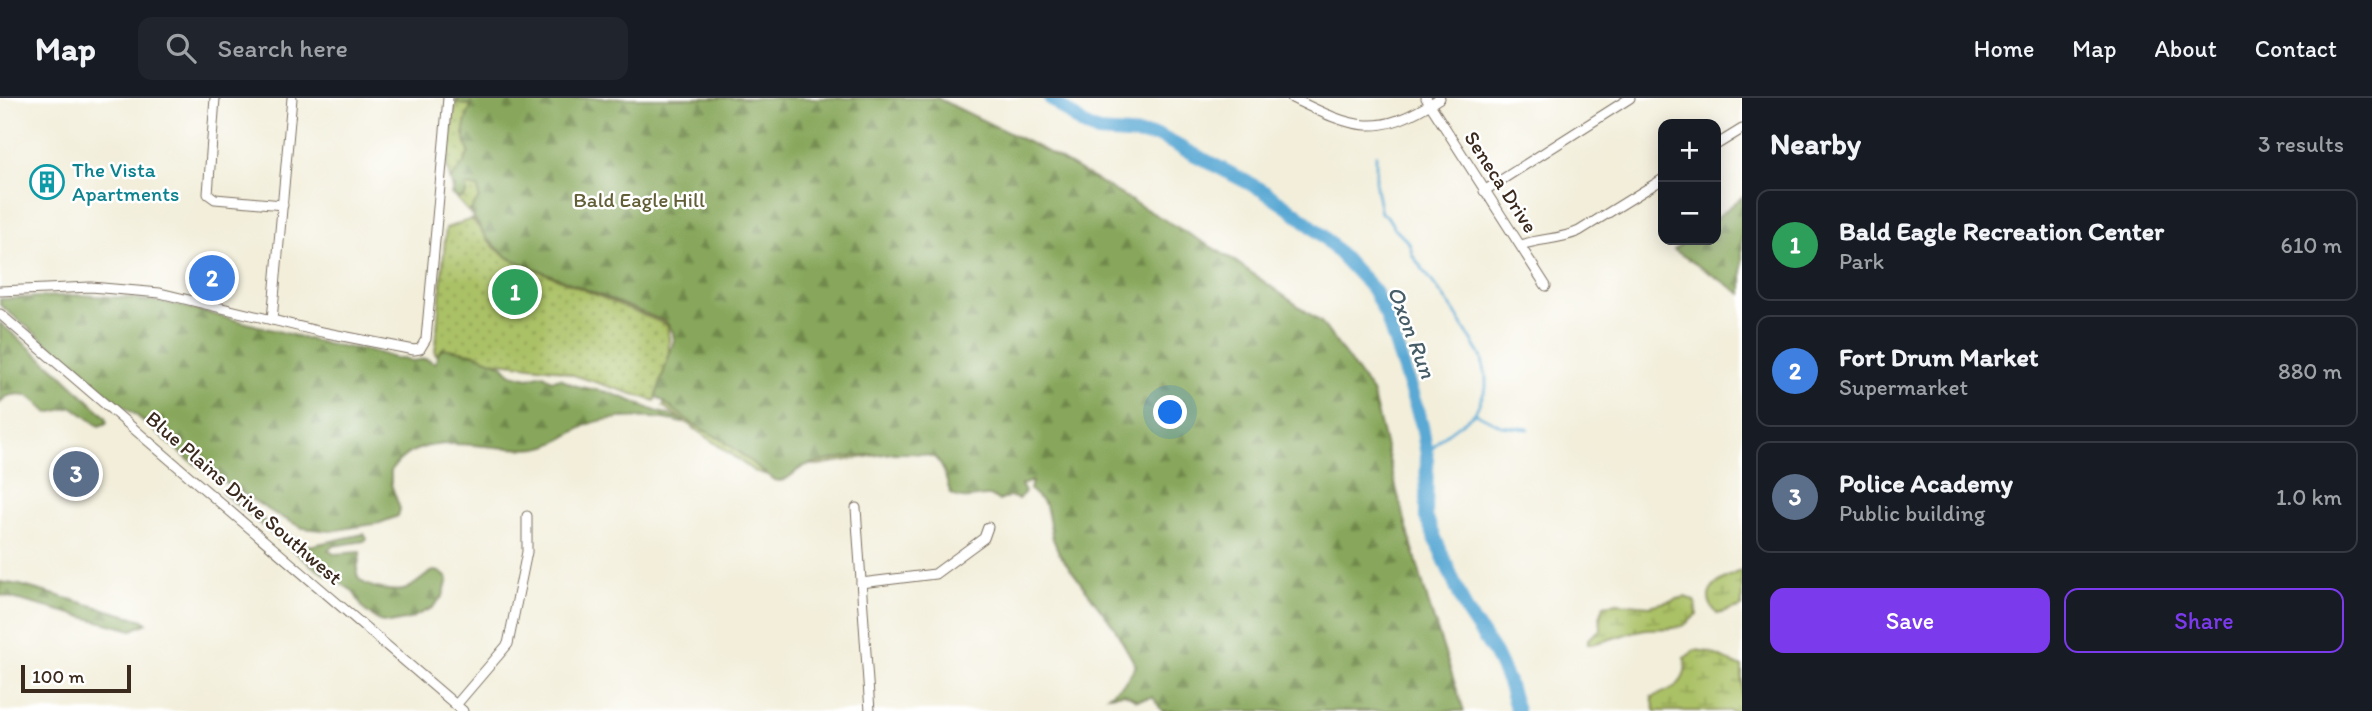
<!DOCTYPE html>
<meta charset="utf-8">
<style>
:root{--surface:#171b24;--page:#20242c;--text:#f1f3f6;--muted:#9ea1a6;--line:#363941;--accent:#7c3aed}
body{margin:0;font-family:Itim,sans-serif;background:var(--page);color:var(--text)}
.controls{position:absolute;right:21px;top:21px;display:grid;overflow:hidden;border-radius:14px;box-shadow:0 4px 18px #0003}
.controls button{width:63px;height:63px;display:grid;place-items:center;padding:0;border:0;border-bottom:2px solid var(--line);background:var(--surface);color:var(--text);font:35px sans-serif}
.scale{position:absolute;left:21px;bottom:18px;width:110px;box-sizing:border-box;padding-left:7px;border:4px solid #3b2a1e;border-top:0;font-size:19px;line-height:24px;white-space:nowrap;color:#3b2a1e;-webkit-text-stroke:5px #fff;paint-order:stroke}
.you{position:absolute;left:1171px;top:315px;width:24px;height:24px;margin:-18px;border:5px solid #fff;border-radius:50%;background:#1a73e8;box-shadow:0 0 0 10px #1a73e833}
.badge{display:grid;place-items:center;width:46px;height:46px;border-radius:50%;background:var(--accent);color:#fff;font-size:23px;font-weight:700}
.pin{position:absolute;translate:-50% -50%;border:4px solid #fff;box-shadow:0 2px 7px #0006}
.list{margin:0;padding:0;list-style:none}
h2{display:flex;justify-content:space-between;align-items:center;height:91px;margin:0;padding:0 28px;font-size:30px}
h2 small{font-size:23px;font-weight:400;color:var(--muted)}
.list li{display:grid;grid-template-columns:46px 1fr auto;gap:21px;align-items:center;box-sizing:border-box;height:112px;margin:0 14px 14px;padding:0 14px;border:2px solid var(--line);border-radius:14px}
.list b{display:block;font-size:26px;white-space:nowrap}
.list p{margin:0;font-size:23px;white-space:nowrap;color:var(--muted)}
.list em{font-size:23px;font-style:normal;color:var(--muted)}
.actions{display:flex;gap:14px;padding:21px 28px}
.actions a{flex:1;padding:16px 0;border:2px solid var(--accent);border-radius:14px;text-align:center;font-size:24px;color:var(--accent)}
.actions .main{background:var(--accent);color:#fff}
.icon{flex:none;width:38px;height:38px;fill:none;stroke:currentColor;stroke-width:2;stroke-linecap:round;stroke-linejoin:round}
.map{position:relative;flex:none;width:1742px;height:613px;overflow:hidden}
header{display:flex;align-items:center;gap:42px;box-sizing:border-box;height:98px;padding:0 35px;background:var(--surface);border-bottom:2px solid var(--line)}
header strong{font-size:33px}
nav{display:flex;gap:38px;margin-inline-start:auto;font-size:24px}
.search{width:490px;height:63px;background:var(--page);display:flex;align-items:center;gap:18px;box-sizing:border-box;padding:0 24px;border-radius:14px;color:var(--muted);font-size:26px}
main{display:flex}
aside{flex:1;background:var(--surface)}
.map>svg:first-child{display:block}
</style>
<header>
<strong>Map</strong>
<div class="search"><svg class="icon" aria-label="search" viewBox="0 0 24 24"><circle cx="10" cy="10" r="6"/><path d="M15 15l6 6"/></svg>Search here</div>
<nav><a>Home</a><a>Map</a><a>About</a><a>Contact</a></nav>
</header>
<main>
<div class="map">
<svg width="1742" height="613" viewBox="0 0 1742 613">
<defs>
<pattern id="grass-dots" width="8" height="8" patternUnits="userSpaceOnUse" patternTransform="scale(1.75)"><rect width="8" height="8" fill="#abc166"/><path d="M2 2h.1M6 6h.1" fill="none" stroke="#8c9d53" stroke-width="1.8" stroke-linecap="round"/></pattern>
<pattern id="forest-firs" width="22" height="20" patternUnits="userSpaceOnUse" patternTransform="scale(1.75)"><rect width="22" height="20" fill="#88a75b"/><path d="M5 1l3.5 6h-7zM16 11l3.5 6h-7z" fill="#70884b"/></pattern>
<pattern id="wetland-marsh" width="20" height="14" patternUnits="userSpaceOnUse" patternTransform="scale(1.75)"><rect width="20" height="14" fill="#abc166"/><path d="M1 5h8M5 5V1M11 12h8M15 12V8" fill="none" stroke="#8c9d53"/></pattern>
</defs>
<rect width="100%" height="100%" fill="#fff"/>
<filter id="ink" filterUnits="userSpaceOnUse"><feTurbulence type="fractalNoise" baseFrequency=".0143" numOctaves="2"/><feDisplacementMap in="SourceGraphic" scale="14" xChannelSelector="R" yChannelSelector="G"/><feConvolveMatrix kernelMatrix="1 2 1 2 8 2 1 2 1" color-interpolation-filters="sRGB"/></filter>
<filter id="wash" filterUnits="userSpaceOnUse"><feTurbulence type="fractalNoise" baseFrequency=".00686" numOctaves="4" result="noise"/><feDisplacementMap in="SourceGraphic" scale="28" xChannelSelector="R" yChannelSelector="G"/><feGaussianBlur stdDeviation="1.57" result="paint"/><feColorMatrix in="noise" values="0 0 0 0 0 0 0 0 0 0 0 0 0 0 0 0 0 1.4 0 .05"/><feComposite in="paint" operator="in"/></filter>
<g filter="url(#wash)">
<rect width="100%" height="100%" fill="#f2eeda"/>
<!-- grass -->
<path fill="url(#grass-dots)" stroke="#737642" stroke-width="2" d="M456 0H816L993 338 818 367H790L784 382 754 373 663 308 696 274 668 224 523 166 667 227C674 254 663 277 655 303L554 271 435 256 446 130 472 121 495 150 512 162 455 99 447 69Z"/>
<!-- forest -->
<g fill="url(#forest-firs)" stroke="#62683c" stroke-width="2">
<path d="M458 0H937L1044 52 1232 161 1321 224 1372 294 1398 397 1428 504 1464 613H1162L1153 599 1137 602 1124 595 1108 597 1124 585 1136 568 1114 529 1060 457 1053 441 1046 407 1030 392 1032 383 1021 387 1025 394 1018 401 1009 398 999 403C984 390 971 408 951 396 946 385 945 369 936 361 919 348 828 360 807 367 794 371 789 386 774 382L723 342 694 327 656 298 674 242 673 234 666 224 509 160 487 141 470 113 479 100 478 90 466 88V96L462 100H456L451 96 454 89 450 83 464 65 469 54C460 28 464 31 471 7L458 6Z"/>
<path d="M1742 99V196L1674 152 1687 142H1716V120Z"/>
<path d="M80 197 130 200 174 206 327 246 375 254 394 260H404L412 263 426 261 435 265 439 254 443 250 472 255 503 267 511 276 529 280 542 276 552 282 561 280C573 290 586 289 602 293 620 297 636 305 653 312 663 316 674 317 684 323L682 325C658 318 610 317 587 327 571 334 557 347 538 350 494 356 420 326 391 373V386L400 411 398 418 380 425 330 433 303 430 275 416 189 362 136 317 112 301 87 278 77 265 63 258 0 207V201Z"/>
<path d="M0 225 63 278 106 319 107 325 99 328 73 309 48 315C33 301 27 291 5 299L0 305Z"/>
<path d="M221 394 286 437 309 448 364 436 367 441 364 443 333 448 328 452 334 456 360 454C361 461 356 468 357 476 358 489 395 496 406 491 415 488 428 474 434 473 440 472 445 478 448 481L443 498 432 510 409 521 390 525 379 523 364 512 353 493 312 468Z"/>
<path d="M0 484 20 487 143 522 147 525 132 532 0 497Z"/>
</g>
<!-- wetland -->
<g fill="url(#wetland-marsh)" stroke="#737642" stroke-width="2">
<path d="M1742 472V509L1717 516C1714 512 1709 505 1709 501 1707 486 1732 477 1742 472Z"/>
<path d="M1685 499 1695 503 1697 516C1692 521 1687 527 1679 529 1669 532 1653 529 1641 532 1629 534 1597 547 1588 546V541L1601 531 1600 519 1604 507 1618 505 1650 508Z"/>
<path d="M1695 552 1709 554 1742 569V613H1655L1652 599C1673 591 1689 586 1685 560Z"/>
</g>
<g fill="none" stroke-linecap="round" stroke-linejoin="round">
<!-- stream -->
<g stroke="#5aa9d4" stroke-width="2.5">
<path d="M1376 56V90L1381 115 1387 118 1395 131 1409 145 1413 158 1454 213 1481 258 1486 278V290L1475 315 1440 341 1427 357"/>
<path d="M1475 315 1501 328 1528 331"/>
</g>
<!-- river -->
<path stroke="#5aa9d4" stroke-width="14" d="M1050 0 1084 27 1098 34 1159 38 1262 92 1297 116 1322 137 1373 191 1386 217 1422 327 1427 357 1426 419 1467 514 1495 556 1508 584 1517 613"/>
</g>
</g>
<g filter="url(#ink)">
<g fill="none" stroke-linecap="round" stroke-linejoin="round">
<!-- street casing -->
<g stroke="#7b6f60" stroke-width="11">
<g id="street">
<path d="M215 0 208 96 215 101 283 107"/>
<path d="M1292 0C1355 31 1377 41 1440 0"/>
<path d="M1426 0 1546 188"/>
<path d="M1716 47 1742 31"/>
<path d="M1484 93 1630 0"/>
<path d="M1521 147C1540 140 1560 142 1579 133L1663 81"/>
<path d="M0 193 91 189 160 195 322 234 414 252 420 251 426 241 448 0"/>
<path d="M0 216 463 613"/>
<path d="M272 222 292 0"/>
<path d="M856 410 870 613"/>
<path d="M861 485 935 476 984 440 988 429"/>
<path d="M456 607 508 546 527 454V418"/>
</g>
</g>
<!-- street -->
<use href="#street" stroke="#fff" stroke-width="9"/>
</g>
</g>
<!-- icons -->
<defs>
<g id="building-ring" transform="scale(1.75)"><circle r="9.5" fill="#fff" stroke="#0f9aa8" stroke-width="1.5"/><path d="M-4-6H4V6H1V3H-1V6H-4ZM-2.5-4.3h1.7v1.8h-1.7ZM.8-4.3h1.7v1.8H.8ZM-2.5-1h1.7V.8h-1.7ZM.8-1h1.7V.8H.8Z" fill="#0f9aa8"/></g>
</defs>
<g fill-rule="evenodd">
<use href="#building-ring" x="47" y="84"/>
</g>
<g text-anchor="middle" stroke-width="5" stroke-linejoin="round" paint-order="stroke">
<!-- culture labels -->
<g font-size="21" fill="#0d838f" stroke="#fff" text-anchor="start">
<text x="72" y="79">The Vista<tspan x="72" dy="24">Apartments</tspan></text>
</g>
<!-- street labels -->
<g font-size="21" fill="#3b2a1e" stroke="#fff">
<text transform="translate(1501 84) rotate(57)" y="7">Seneca Drive</text>
<text transform="translate(244 400) rotate(41)" y="7">Blue Plains Drive Southwest</text>
</g>
<!-- park labels -->
<g font-size="21" fill="#625f37" stroke="#fff">
<text x="639" y="109">Bald Eagle Hill</text>
</g>
<!-- water labels -->
<g font-size="23" font-style="italic" fill="#475d67" stroke="#fff">
<text transform="translate(1412 234) rotate(69)" y="8">Oxon Run</text>
</g>
</g>
</svg>
<div class="controls">
<button>+</button>
<button>−</button>
</div>
<div class="scale">100 m</div>
<div class="you"></div>
<div class="pin badge" style="left:515px;top:194px;background:#2e9e5b">1</div>
<div class="pin badge" style="left:212px;top:180px;background:#3f7fe0">2</div>
<div class="pin badge" style="left:76px;top:376px;background:#5c6f8a">3</div>
</div>
<aside>
<h2>Nearby<small>3 results</small></h2>
<ul class="list">
<li><span class="badge" style="background:#2e9e5b">1</span><div><b>Bald Eagle Recreation Center</b><p>Park</p></div><em>610 m</em></li>
<li><span class="badge" style="background:#3f7fe0">2</span><div><b>Fort Drum Market</b><p>Supermarket</p></div><em>880 m</em></li>
<li><span class="badge" style="background:#5c6f8a">3</span><div><b>Police Academy</b><p>Public building</p></div><em>1.0 km</em></li>
</ul>
<div class="actions"><a class="main">Save</a><a>Share</a></div>
</aside>
</main>
